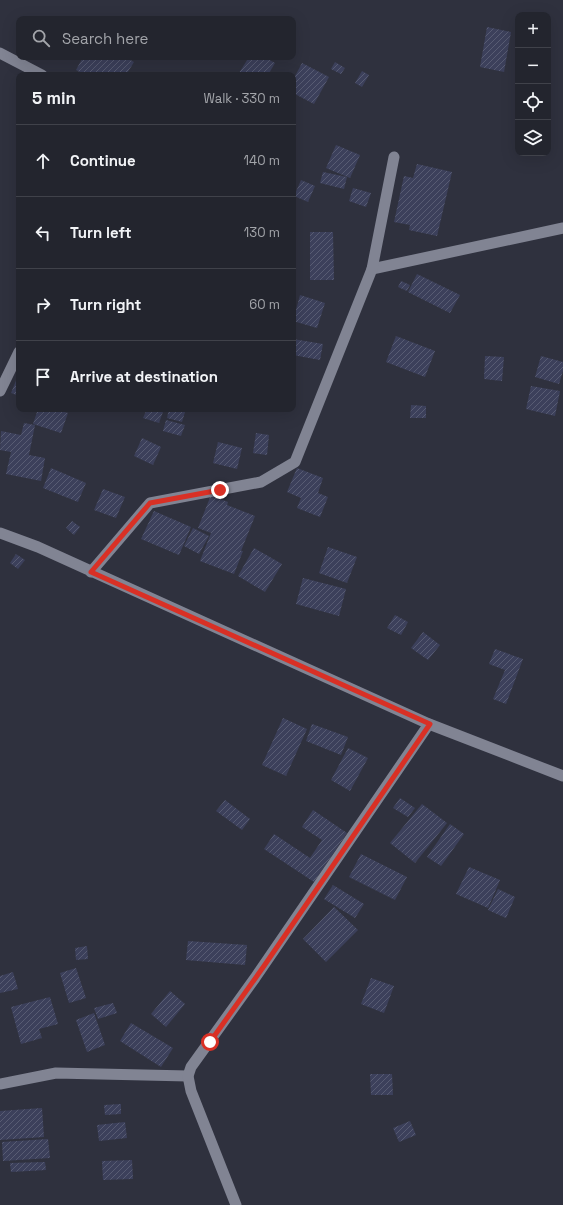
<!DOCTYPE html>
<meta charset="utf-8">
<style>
:root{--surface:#23252e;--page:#2b2d36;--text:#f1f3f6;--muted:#a3a5aa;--line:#40424a}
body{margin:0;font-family:"Space Grotesk",sans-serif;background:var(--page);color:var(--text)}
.controls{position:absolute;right:12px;top:12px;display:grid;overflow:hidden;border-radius:8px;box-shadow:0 4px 16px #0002}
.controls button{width:36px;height:36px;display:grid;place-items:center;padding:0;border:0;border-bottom:1px solid var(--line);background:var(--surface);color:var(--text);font:20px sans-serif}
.stop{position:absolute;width:12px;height:12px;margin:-9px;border:3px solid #d93025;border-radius:50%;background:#fff}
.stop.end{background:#d93025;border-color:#fff;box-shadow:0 1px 4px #0008}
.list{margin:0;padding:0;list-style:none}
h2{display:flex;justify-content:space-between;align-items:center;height:52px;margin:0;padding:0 16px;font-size:17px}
h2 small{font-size:13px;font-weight:400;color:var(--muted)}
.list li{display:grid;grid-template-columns:26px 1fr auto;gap:12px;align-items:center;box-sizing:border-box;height:72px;padding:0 16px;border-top:1px solid var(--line)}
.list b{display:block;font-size:15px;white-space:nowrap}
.list em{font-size:13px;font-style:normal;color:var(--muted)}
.icon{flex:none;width:22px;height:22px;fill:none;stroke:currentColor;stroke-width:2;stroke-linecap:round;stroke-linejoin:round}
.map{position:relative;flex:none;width:563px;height:1205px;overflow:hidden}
.search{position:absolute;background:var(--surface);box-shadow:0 4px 16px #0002;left:16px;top:16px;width:280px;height:44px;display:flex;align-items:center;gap:10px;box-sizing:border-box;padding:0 14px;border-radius:8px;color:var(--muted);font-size:15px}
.panel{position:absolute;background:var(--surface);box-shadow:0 4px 16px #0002;left:16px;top:72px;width:280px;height:340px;border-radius:8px}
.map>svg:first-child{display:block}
</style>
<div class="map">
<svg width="563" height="1205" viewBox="0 0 563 1205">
<defs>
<pattern id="building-hatch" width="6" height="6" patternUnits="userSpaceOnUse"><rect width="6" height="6" fill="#3c405b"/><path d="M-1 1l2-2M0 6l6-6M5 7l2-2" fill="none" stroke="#585c73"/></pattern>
</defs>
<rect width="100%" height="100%" fill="#2f313e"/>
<!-- building -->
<g fill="url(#building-hatch)">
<path d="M487 27 511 32 504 72 480 67Z"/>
<path d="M83 57H125L134 62 126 75H85L76 70Z"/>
<path d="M249 57H264L275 63 268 75H241L239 73Z"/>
<path d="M335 62 345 68 341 74 331 69Z"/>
<path d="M302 63 329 77 314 104 293 93V80Z"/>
<path d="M362 71 369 75 362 87 355 83Z"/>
<path d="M336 145 360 155 350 178 326 168Z"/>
<path d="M417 164 452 172 437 236 409 230 410 225 394 222 404 176 413 178Z"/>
<path d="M323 172 347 177 344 189 320 183Z"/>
<path d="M301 180 315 186 308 202 294 196Z"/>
<path d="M353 188 371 193 366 207 349 201Z"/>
<path d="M310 232H333L334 280H310Z"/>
<path d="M417 274 460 295 450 313 408 292Z"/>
<path d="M401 281 410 285 407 291 398 287Z"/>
<path d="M300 295 325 303 317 328 293 321Z"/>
<path d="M396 336 435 351 425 377 386 362Z"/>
<path d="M293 339 323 344 320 360 293 355Z"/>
<path d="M485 356 504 357 502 381 484 379Z"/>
<path d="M541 356 563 362V371L559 384 535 377Z"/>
<path d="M19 373V396L11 393Z"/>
<path d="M531 386 560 391 555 416 526 409Z"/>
<path d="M411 405 426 406V418H410Z"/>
<path d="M38 409H55L68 413 61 433 33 424Z"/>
<path d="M147 409H164L159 423 143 418Z"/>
<path d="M169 409H186L182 422 167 418Z"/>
<path d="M166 420 185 425 181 436 163 431Z"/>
<path d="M24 423 35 425 29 455 45 458 41 481 6 474 11 452 0 450 1 431 21 435Z"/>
<path d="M256 433 269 435 267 455 253 453Z"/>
<path d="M142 438 161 447 153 465 134 456Z"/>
<path d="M218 442 242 448 237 469 213 463Z"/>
<path d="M51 468 86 483 78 502 43 488Z"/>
<path d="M297 468 323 478 318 493 328 497 320 517 297 508 301 498 287 492Z"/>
<path d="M103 489 125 497 116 518 94 510Z"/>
<path d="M211 495 228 502 227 505 255 516 241 551H243L234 574 200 561 211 533 198 528Z"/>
<path d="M154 511 191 527 179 555 141 539Z"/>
<path d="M72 521 80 527 74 535 66 528Z"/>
<path d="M193 528 209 536 199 554 184 546Z"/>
<path d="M328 547 357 557 347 583 319 573Z"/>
<path d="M254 548 282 564 265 592 238 576Z"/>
<path d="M16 554 25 560 18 569 10 563Z"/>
<path d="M303 578 346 589 339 616 296 604Z"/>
<path d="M395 615 408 622 401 635 387 628Z"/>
<path d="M423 632 440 645 428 660 411 648Z"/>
<path d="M495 649 523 659 506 704 493 699 505 670 489 664Z"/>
<path d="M283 718 307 729 286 776 262 765Z"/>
<path d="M312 724 348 737 341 755 306 741Z"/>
<path d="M348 748 368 758 350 791 331 780Z"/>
<path d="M400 798 415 808 408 817 393 808Z"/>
<path d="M225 800 250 819 242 830 216 811Z"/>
<path d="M422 804 447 823 415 863 390 843Z"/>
<path d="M313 810 347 833 314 882 264 849 274 834 310 858 322 840 302 827Z"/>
<path d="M450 824 464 834 441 866 427 857Z"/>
<path d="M361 854 407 877 395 900 349 877Z"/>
<path d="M469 867 500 880 488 908 456 894Z"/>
<path d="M333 885 364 904 355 918 324 899Z"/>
<path d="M498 889 515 897 506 918 488 910Z"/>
<path d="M334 907 358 930 326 962 303 939Z"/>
<path d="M188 941 247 945 245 965 186 960Z"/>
<path d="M87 946 88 959 76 960 75 948Z"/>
<path d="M76 968 86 998 69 1003 60 973Z"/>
<path d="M13 972 18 989 0 993V976Z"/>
<path d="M371 978 394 986 384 1013 361 1004Z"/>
<path d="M170 991 185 1004 166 1027 151 1014Z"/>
<path d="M50 997 58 1024 39 1029 42 1038 21 1044 11 1007Z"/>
<path d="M113 1003 117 1013 98 1019 94 1008Z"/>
<path d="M94 1013 105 1045 87 1052 76 1020Z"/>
<path d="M131 1023 173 1048 161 1067 120 1041Z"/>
<path d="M370 1074H392L393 1095H371Z"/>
<path d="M121 1104V1114L105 1115 104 1105Z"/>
<path d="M42 1108 44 1137 0 1140V1111Z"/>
<path d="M410 1121 416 1135 399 1142 393 1128Z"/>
<path d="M125 1122 127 1138 99 1141 97 1125Z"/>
<path d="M48 1139 50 1158 3 1161 2 1142Z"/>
<path d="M132 1160 133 1179 103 1180 102 1161Z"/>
<path d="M45 1162 46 1170 11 1172 10 1163Z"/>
</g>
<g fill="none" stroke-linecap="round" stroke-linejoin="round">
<!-- minor -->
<g stroke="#818493" stroke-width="11">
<path d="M0 53 42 75"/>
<path d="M372 269 563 228"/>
<path d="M0 391 19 352"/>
<path d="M0 533 38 547 429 724 563 776"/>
<path d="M91 572 150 503 261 482 295 462 372 269 394 157"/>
<path d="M0 1084 56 1073 188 1076"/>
<path d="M236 1205 191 1091 188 1076 191 1067 255 978 429 724"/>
</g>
</g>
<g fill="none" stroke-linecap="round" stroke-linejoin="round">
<!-- route -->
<path stroke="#d93025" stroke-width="5" d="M210 1042 264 966 430 724 91 572 150 503 220 490"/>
</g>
</svg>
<div class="controls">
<button>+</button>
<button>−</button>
<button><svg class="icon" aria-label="locate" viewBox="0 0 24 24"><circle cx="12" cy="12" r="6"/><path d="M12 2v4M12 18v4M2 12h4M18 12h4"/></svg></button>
<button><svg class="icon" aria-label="layers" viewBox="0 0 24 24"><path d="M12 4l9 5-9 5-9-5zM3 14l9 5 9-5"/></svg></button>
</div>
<div class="stop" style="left:210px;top:1042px"></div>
<div class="stop end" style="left:220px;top:490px"></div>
<div class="search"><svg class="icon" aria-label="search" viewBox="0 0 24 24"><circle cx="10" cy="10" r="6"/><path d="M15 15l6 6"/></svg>Search here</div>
<section class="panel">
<h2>5 min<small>Walk · 330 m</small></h2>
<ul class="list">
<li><svg class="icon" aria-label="ahead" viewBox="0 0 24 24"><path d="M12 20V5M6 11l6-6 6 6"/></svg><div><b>Continue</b></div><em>140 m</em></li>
<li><svg class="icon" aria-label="left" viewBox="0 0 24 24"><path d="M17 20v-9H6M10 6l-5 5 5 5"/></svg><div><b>Turn left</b></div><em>130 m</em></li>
<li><svg class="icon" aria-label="right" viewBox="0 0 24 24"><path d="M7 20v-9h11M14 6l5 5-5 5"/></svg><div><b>Turn right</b></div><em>60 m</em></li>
<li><svg class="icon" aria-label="arrive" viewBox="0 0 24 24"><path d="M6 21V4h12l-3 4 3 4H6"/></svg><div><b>Arrive at destination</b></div></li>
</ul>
</section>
</div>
